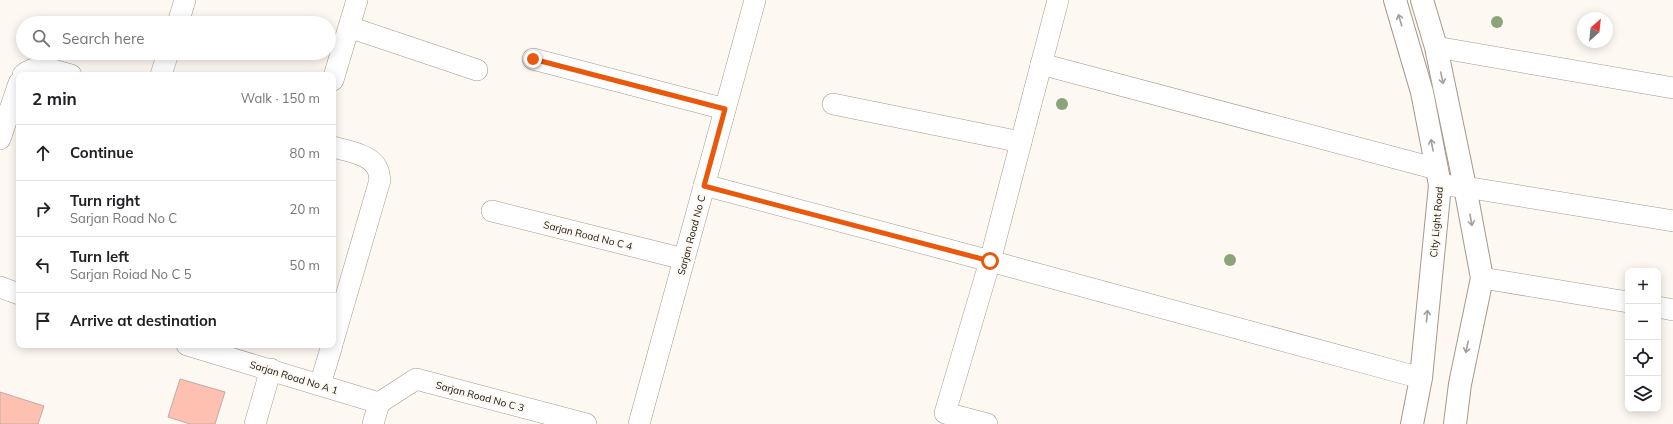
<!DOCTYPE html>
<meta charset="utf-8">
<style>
:root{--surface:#fff;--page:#f6f6f6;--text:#202124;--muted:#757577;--line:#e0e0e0}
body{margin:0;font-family:Mulish,sans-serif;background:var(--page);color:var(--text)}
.controls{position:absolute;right:12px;bottom:12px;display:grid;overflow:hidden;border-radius:8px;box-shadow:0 2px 10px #0003}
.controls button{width:36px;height:36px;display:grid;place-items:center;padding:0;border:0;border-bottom:1px solid var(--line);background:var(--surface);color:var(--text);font:20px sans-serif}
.compass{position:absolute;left:1577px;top:12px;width:36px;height:36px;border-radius:50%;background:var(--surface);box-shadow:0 2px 10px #0003;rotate:27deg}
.stop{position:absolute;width:12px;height:12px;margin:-9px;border:3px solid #ea580c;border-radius:50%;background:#fff}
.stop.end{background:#ea580c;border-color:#fff;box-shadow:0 1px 4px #0008}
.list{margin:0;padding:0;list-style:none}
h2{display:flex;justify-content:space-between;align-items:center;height:52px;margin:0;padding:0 16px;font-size:17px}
h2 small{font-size:13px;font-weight:400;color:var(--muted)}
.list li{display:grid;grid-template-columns:26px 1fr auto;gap:12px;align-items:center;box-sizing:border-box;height:56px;padding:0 16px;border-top:1px solid var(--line)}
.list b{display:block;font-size:15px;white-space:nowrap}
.list p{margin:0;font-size:13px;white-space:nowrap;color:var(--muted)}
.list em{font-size:13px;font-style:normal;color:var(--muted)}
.icon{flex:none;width:22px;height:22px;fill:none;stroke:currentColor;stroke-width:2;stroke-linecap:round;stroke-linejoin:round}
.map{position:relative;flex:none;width:1673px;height:424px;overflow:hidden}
.search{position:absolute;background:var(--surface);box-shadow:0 2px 10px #0003;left:16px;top:16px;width:320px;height:44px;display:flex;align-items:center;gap:10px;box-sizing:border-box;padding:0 14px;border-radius:22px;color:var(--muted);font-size:15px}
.panel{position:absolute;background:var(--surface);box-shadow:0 2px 10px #0003;left:16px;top:72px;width:320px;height:276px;border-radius:8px}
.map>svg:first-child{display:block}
</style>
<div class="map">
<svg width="1673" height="424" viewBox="0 0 1673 424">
<rect width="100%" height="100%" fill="#fef8f2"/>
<!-- building -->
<g fill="#fec0b1" stroke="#c0aba6">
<path d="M180 379 225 392 215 424H190L168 417Z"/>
<path d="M0 392 44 406 38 424H0Z"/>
</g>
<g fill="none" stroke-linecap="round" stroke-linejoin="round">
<!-- street casing -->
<g stroke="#a6998b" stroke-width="22">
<g id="street">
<path d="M178 23 185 0"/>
<path d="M349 27 477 70"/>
<path d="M1436 47 1673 88"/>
<path d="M533 59 725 109"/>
<path d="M1041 64 1437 169"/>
<path d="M23 75C37 62 54 71 71 75"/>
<path d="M161 75 168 53"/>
<path d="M333 80 357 0"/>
<path d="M833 104 1021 142"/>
<path d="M0 139 19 83"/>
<path d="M333 147C347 151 370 154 377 168 379 171 379 176 380 180L333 341"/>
<path d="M704 185 990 261 1421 378"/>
<path d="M1440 185 1465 187 1673 221"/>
<path d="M492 211 684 259"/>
<path d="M1482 278 1628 302"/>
<path d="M0 287 19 294"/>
<path d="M1658 307 1673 310"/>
<path d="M187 345 379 403 373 424"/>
<path d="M320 385 332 345"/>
<path d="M379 403 416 379 586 424"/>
<path d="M255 424 271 369"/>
<path d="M639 424 755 0"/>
<path d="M987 424 945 413 990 261 1058 0"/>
</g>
</g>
<!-- secondary casing -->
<g stroke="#a6998b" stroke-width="24">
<g id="secondary">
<path d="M1395 0 1422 92 1440 185 1421 378 1412 424"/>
<path d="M1422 0 1436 47 1465 187 1482 278 1460 384 1455 424"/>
</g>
</g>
<!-- street -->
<use href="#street" stroke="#fff" stroke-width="21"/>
<!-- secondary -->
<use href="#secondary" stroke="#fff" stroke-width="22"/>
</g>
<!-- trees -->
<g fill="#8aa679">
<circle cx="1497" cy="22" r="6"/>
<circle cx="1062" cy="104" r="6"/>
<circle cx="1230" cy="260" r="6"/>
</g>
<!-- one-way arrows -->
<defs><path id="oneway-shaft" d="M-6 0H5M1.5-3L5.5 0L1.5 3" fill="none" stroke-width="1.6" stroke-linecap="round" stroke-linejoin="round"/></defs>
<g stroke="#a2a09e">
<use href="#oneway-shaft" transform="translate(1400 20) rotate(-106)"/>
<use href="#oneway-shaft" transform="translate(1442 78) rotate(78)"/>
<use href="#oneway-shaft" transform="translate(1432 145) rotate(-101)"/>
<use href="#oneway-shaft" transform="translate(1471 220) rotate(80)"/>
<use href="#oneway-shaft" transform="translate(1427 316) rotate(-85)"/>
<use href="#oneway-shaft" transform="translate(1467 347) rotate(102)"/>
</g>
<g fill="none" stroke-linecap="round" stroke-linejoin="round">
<!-- route -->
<path stroke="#ea580c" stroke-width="5" d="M533 59 725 109 704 186 990 261"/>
</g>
<g text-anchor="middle" stroke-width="4" stroke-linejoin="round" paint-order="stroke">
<!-- street labels -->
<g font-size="10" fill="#17120d" stroke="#fef8f2">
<text transform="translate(1436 222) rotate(-85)" y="4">City Light Road</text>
<text transform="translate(588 235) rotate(14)" y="4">Sarjan Road No C 4</text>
<text transform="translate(691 235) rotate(-75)" y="4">Sarjan Road No C</text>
<text transform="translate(294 377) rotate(17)" y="4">Sarjan Road No A 1</text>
<text transform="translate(480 396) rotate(15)" y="4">Sarjan Road No C 3</text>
</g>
</g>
</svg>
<div class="controls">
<button>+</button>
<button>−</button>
<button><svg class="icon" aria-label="locate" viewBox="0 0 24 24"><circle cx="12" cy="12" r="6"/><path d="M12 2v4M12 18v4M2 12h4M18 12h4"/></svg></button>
<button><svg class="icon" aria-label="layers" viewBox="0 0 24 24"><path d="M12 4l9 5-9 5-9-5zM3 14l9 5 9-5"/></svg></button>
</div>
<svg class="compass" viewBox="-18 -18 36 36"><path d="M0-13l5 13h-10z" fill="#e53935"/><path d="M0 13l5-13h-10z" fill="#757577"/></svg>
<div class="stop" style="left:990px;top:261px"></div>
<div class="stop end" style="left:533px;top:59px"></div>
<div class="search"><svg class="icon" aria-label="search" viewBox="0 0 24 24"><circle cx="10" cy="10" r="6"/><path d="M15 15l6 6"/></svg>Search here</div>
<section class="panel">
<h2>2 min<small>Walk · 150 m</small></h2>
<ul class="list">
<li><svg class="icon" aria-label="ahead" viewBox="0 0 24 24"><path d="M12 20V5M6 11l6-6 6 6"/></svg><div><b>Continue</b></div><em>80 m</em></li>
<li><svg class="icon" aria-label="right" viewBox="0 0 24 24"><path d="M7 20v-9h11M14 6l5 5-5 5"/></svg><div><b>Turn right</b><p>Sarjan Road No C</p></div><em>20 m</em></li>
<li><svg class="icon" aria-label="left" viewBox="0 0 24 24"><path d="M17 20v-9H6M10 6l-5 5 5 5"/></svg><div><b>Turn left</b><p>Sarjan Roiad No C 5</p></div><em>50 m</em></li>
<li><svg class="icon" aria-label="arrive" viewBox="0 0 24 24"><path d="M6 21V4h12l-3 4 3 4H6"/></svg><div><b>Arrive at destination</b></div></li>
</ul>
</section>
</div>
